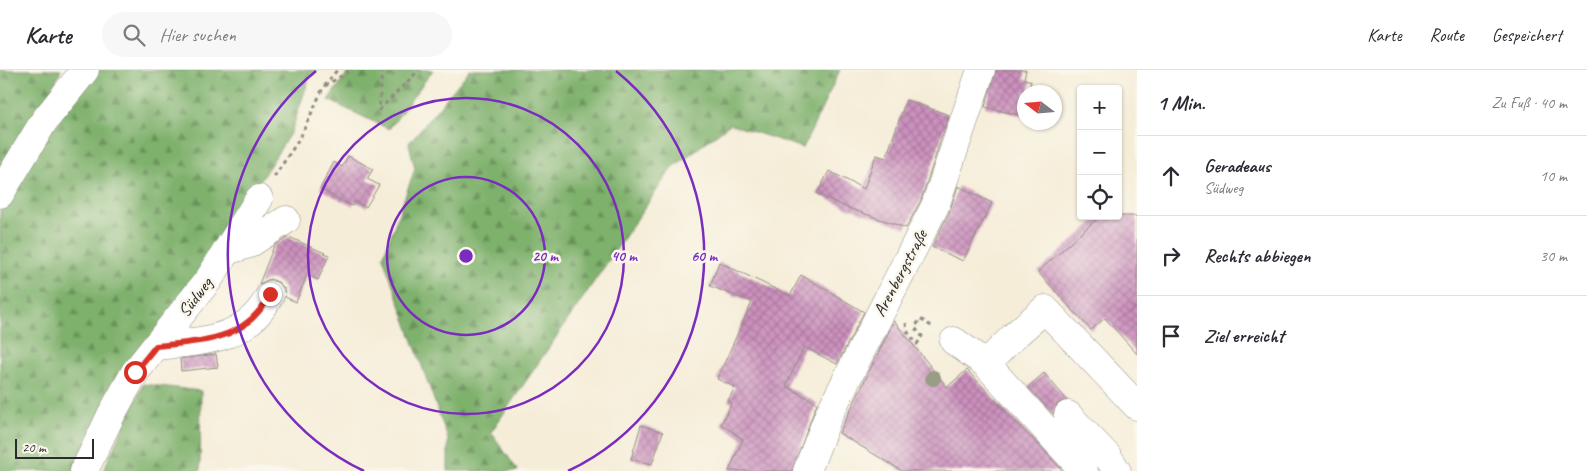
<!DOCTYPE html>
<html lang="de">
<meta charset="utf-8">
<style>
:root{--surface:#fff;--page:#f7f7f7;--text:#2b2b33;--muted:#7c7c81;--line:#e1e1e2}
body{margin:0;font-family:Caveat,sans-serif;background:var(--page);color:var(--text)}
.controls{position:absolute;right:15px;top:15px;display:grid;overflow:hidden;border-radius:5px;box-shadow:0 1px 4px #0004}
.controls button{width:45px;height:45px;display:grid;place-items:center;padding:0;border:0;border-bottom:1px solid var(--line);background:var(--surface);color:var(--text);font:25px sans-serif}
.compass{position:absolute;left:1017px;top:15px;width:45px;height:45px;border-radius:50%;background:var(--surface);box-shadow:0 1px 4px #0004;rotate:286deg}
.scale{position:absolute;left:15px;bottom:12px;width:79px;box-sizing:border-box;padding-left:5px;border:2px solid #2b2b2b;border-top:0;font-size:14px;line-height:18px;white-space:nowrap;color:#2b2b2b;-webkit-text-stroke:4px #fbf7ec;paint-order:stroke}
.stop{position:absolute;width:15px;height:15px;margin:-11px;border:4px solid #d93025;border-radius:50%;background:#fff}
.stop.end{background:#d93025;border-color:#fff;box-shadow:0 1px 5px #0008}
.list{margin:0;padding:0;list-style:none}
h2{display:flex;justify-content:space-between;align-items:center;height:65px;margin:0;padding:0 20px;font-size:21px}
h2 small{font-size:16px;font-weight:400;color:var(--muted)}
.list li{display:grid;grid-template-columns:32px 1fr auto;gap:15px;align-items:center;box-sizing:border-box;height:80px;padding:0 20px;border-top:1px solid var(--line)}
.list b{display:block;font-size:19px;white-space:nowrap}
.list p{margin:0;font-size:16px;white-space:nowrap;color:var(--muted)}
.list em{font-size:16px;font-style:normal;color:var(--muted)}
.icon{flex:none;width:28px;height:28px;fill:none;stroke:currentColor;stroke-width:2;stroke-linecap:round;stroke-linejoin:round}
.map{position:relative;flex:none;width:1137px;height:401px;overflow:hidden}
header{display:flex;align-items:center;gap:30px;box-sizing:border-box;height:70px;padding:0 25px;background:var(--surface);border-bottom:1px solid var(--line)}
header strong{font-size:24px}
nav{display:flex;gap:28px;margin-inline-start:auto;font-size:18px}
.search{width:350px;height:45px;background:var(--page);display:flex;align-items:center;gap:12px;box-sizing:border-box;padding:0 18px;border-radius:28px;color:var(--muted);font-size:19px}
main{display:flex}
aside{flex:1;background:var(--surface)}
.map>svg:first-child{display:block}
</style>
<header>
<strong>Karte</strong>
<div class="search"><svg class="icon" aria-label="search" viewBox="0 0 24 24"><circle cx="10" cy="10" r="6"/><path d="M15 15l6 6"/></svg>Hier suchen</div>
<nav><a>Karte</a><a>Route</a><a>Gespeichert</a></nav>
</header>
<main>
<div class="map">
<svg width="1137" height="401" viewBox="0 0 1137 401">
<defs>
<pattern id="forest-firs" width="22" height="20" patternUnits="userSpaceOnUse" patternTransform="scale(1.25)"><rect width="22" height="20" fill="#7eb16c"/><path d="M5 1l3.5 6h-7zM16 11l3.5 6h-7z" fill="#679059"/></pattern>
<pattern id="building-cross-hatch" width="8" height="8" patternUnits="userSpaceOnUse" patternTransform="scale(1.25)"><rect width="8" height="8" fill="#cc91be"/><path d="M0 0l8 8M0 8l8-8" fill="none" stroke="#a6779b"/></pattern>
</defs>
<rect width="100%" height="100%" fill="#fbf7ec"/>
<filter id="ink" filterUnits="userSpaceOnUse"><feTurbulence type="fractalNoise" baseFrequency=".02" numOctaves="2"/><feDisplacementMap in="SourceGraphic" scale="10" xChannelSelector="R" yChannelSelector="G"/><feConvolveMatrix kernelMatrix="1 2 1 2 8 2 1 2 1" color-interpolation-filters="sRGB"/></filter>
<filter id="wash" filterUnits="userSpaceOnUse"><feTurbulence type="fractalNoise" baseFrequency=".0096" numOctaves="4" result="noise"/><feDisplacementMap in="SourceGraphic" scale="20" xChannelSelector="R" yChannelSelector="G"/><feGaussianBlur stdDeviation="1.12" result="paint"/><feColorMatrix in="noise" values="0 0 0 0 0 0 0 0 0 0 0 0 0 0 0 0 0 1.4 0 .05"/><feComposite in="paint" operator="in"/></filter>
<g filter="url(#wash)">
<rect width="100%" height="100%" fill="#f5edd8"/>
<!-- forest -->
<g fill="url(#forest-firs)" stroke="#546e4c">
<path d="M0 0H61L36 55 0 114Z"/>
<path d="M93 0H317L309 9 291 62 75 401H0V141L24 98Z"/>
<path d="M350 0H433L389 59 328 30Z"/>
<path d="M470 0H840L803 78 730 54 672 98 491 362 518 401H448V369L383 187 415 99 409 73Z"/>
<path d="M143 314 201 321 200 401H103Z"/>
</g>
<g id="blocks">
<!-- building -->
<g fill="url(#building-cross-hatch)">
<path d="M996 0H1026L1024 9 1031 11 1029 22H1024L1023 46 985 37Z"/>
<path d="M906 30 949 45 921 130 906 158 848 138 817 124 829 101 864 119 876 85 886 88Z"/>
<path d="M348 86 373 99 367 109 379 115 366 137 355 131 352 136 320 119 334 92 342 97Z"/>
<path d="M958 116 992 133 963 191 932 177 949 143Z"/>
<path d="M1100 146H1137V284L1105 248 1091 260 1038 202Z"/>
<path d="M289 167 329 185 318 210 307 205 296 232 285 227 284 218 278 212 270 209 259 214 274 176Z"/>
<path d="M719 192 790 226 801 205 864 242 837 294 804 277 786 316 817 333 792 401H729L743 369 721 354 732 333 728 331 735 317 717 309 752 232 710 216Z"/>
<path d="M894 251 947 317 967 300 1063 401H902L839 363Z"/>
<path d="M216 284 218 297 181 301 180 289Z"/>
<path d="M1044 303 1067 330 1057 334 1053 344 1028 317Z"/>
<path d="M641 355 663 362 652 394 631 389Z"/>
</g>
</g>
</g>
<g filter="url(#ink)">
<use href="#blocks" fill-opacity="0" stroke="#908c82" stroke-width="1"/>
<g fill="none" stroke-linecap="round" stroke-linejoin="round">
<!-- minor casing -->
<g stroke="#908c82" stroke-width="29">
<g id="minor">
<path d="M0 124 44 51 85 0"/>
<path d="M229 180 249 174 286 150"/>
<path d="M954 271 986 294 1084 401"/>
<path d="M156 276C203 271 247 271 270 225"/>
<path d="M986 294 1015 265 1045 239 1137 336"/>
<path d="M1068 345 1108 387 1117 401"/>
<path d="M84 401 111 345 135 302 209 209 259 129"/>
<path d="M807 401 829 344 935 136 981 0"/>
</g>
</g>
<!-- path -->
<g stroke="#908c82" stroke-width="3" stroke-dasharray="4 4" stroke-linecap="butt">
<path d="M382 0 379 40 419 0"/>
<path d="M325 16 351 0"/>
<path d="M274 107 300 68 323 18 337 0"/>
<path d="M906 253 907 261 917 274 922 266 915 258 920 249 933 257"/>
</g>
<!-- minor -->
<use href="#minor" stroke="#fff" stroke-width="28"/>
</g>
<!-- trees -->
<circle fill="#999d86" cx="933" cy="308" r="8"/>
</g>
<g fill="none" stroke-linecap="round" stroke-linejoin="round" filter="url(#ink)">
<!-- route -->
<path stroke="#d93025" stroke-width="6" d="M135 302 156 276C203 271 247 271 270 224"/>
</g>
<!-- distance rings -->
<g fill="none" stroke="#7b2cbf" stroke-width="2.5">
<circle cx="466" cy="186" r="79"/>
<circle cx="466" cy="186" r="158"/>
<path d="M364 401A238 238 0 0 1 316 1M616 1A238 238 0 0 1 568 401"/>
</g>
<g text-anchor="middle" stroke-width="5" stroke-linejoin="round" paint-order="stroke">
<!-- street labels -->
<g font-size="18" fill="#2b2b2b" stroke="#fbf7ec">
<text transform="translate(900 203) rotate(-62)" y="6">Arenbergstraße</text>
<text transform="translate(195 227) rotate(-53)" y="6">Südweg</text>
</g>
</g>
<circle cx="466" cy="186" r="8" fill="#7b2cbf" stroke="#fbf7ec" stroke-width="2.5"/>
<g font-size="15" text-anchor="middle" font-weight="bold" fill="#7b2cbf" stroke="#fbf7ec" stroke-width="5" stroke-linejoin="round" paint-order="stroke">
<text x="545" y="191">20 m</text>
<text x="624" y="191">40 m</text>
<text x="704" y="191">60 m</text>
</g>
</svg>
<div class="controls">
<button>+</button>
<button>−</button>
<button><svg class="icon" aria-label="locate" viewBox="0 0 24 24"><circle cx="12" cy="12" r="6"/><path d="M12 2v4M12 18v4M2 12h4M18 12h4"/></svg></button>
</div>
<svg class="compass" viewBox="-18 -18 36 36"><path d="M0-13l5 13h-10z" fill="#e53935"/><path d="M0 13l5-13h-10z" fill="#7c7c81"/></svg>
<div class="scale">20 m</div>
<div class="stop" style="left:135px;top:302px"></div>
<div class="stop end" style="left:270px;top:224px"></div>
</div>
<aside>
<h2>1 Min.<small>Zu Fuß · 40 m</small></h2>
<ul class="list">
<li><svg class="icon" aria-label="ahead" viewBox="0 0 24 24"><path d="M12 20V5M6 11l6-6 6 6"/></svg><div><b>Geradeaus</b><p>Südweg</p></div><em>10 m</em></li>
<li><svg class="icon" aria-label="right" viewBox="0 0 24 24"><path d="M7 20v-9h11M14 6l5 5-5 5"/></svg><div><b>Rechts abbiegen</b></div><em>30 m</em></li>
<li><svg class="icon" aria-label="arrive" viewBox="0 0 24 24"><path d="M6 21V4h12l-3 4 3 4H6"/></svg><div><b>Ziel erreicht</b></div></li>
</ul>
</aside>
</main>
